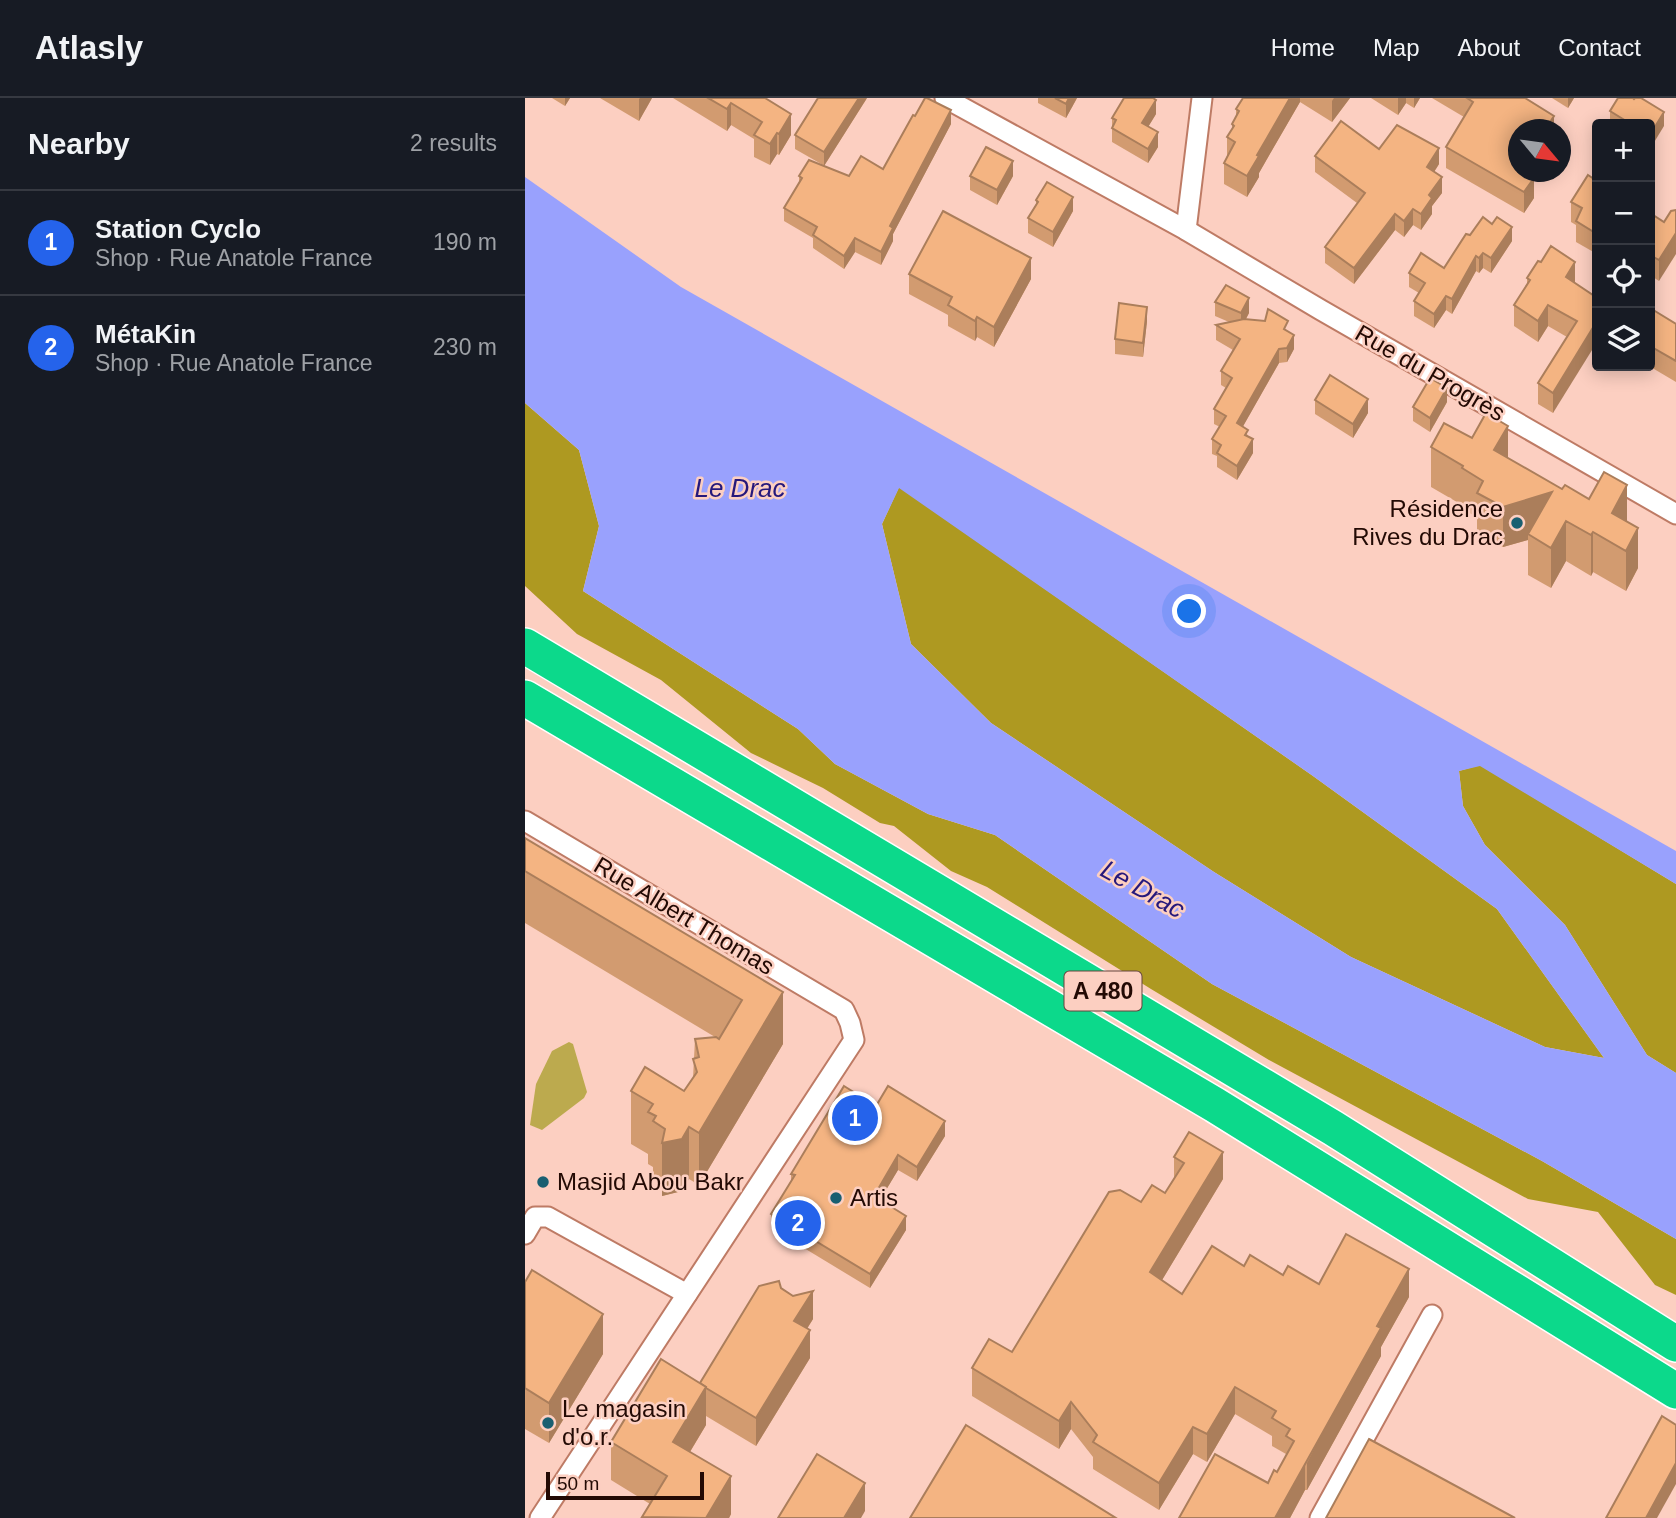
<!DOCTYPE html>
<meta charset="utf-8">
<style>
:root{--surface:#171b24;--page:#242831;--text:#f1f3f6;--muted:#9ea1a6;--line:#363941;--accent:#2563eb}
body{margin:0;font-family:Helvetica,sans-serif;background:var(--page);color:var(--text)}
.controls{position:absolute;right:21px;top:21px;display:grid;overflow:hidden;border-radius:7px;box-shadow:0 4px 18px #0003}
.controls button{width:63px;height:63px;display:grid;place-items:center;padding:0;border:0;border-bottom:2px solid var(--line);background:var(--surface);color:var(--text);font:35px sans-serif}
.compass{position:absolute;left:983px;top:21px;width:63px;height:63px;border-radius:50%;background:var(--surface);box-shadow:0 4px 18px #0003;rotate:119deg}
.scale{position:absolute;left:21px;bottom:18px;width:158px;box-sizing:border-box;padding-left:7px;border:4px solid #230a04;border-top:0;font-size:19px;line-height:24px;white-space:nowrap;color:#230a04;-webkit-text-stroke:5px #fccfc1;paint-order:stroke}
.you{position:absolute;left:665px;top:514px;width:24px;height:24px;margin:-18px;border:5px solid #fff;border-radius:50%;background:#1a73e8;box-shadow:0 0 0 10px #1a73e833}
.badge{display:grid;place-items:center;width:46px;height:46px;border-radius:50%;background:var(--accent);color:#fff;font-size:23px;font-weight:700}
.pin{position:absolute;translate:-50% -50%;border:4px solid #fff;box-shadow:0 2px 7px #0006}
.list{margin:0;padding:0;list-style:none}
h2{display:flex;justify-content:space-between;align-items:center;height:91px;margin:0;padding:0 28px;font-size:30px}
h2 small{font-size:23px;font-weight:400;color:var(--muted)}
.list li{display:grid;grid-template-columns:46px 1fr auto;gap:21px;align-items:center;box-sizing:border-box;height:105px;padding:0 28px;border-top:2px solid var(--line)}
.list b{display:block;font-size:26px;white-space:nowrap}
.list p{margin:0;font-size:23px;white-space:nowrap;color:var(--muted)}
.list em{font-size:23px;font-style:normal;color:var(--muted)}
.icon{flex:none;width:38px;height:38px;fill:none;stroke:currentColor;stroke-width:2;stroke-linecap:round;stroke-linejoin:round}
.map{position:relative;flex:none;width:1151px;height:1420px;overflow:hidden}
header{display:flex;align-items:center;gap:42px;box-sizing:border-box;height:98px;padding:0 35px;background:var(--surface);border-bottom:2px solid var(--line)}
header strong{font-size:33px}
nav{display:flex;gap:38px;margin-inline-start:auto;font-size:24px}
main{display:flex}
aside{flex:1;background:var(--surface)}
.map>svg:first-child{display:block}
</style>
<header>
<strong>Atlasly</strong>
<nav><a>Home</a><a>Map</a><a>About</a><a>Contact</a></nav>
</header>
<main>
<aside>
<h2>Nearby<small>2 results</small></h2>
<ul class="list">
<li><span class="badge">1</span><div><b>Station Cyclo</b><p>Shop · Rue Anatole France</p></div><em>190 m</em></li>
<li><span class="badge">2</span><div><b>MétaKin</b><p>Shop · Rue Anatole France</p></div><em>230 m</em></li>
</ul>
</aside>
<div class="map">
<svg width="1151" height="1420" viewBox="0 0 1151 1420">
<rect width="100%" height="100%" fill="#fccfc1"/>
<!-- green -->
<path fill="#bcaa4e" d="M44 944 48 946 62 994 59 1000 17 1032 5 1027 11 986 27 953Z"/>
<!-- forest -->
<g fill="#ae9921">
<path d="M0 305 54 352 74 428 58 493 273 631 310 666 403 716 470 737 687 886 1017 1063 1151 1141V1197L1130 1187 1073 1114 1003 1101 744 962 626 891 462 789 426 773 369 728 355 725 298 690 226 655 136 582 52 536 0 488Z"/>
<path d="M374 389 788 678 972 811 1079 960 1020 949 826 859 689 774 466 625 386 546 357 426Z"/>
<path d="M955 667 1151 786V975L1122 957 1040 827 960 747 938 708 934 673Z"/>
</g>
<!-- water -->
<path fill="#99a1fd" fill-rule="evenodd" d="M0 79 156 189 1151 753V786L955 668 934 673 938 708 960 747 1040 827 1122 957 1151 975V1141L1017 1063 687 886 470 737 403 716 310 666 273 631 58 493 74 428 54 352 0 305ZM374 390 788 678 972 811 1079 960 1020 949 826 859 689 774 466 625 386 546 357 426Z"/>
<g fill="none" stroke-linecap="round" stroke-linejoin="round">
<!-- street casing -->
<g stroke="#be7b65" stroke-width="23">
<g id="street">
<path d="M420 0 661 132 796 212 1151 416"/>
<path d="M661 132 677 0"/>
<path d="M0 723 319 912 325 925 329 942 15 1420"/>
<path d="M0 1136 10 1119H23L162 1196"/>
<path d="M795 1420 907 1217"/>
</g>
</g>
<!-- highway casing -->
<g stroke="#fff" stroke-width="38">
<g id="highway">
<path d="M0 548 808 1030 1151 1246"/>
<path d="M0 600 690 1007 1151 1293"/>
</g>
</g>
<!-- street -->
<use href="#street" stroke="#fff" stroke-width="19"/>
<!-- highway -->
<use href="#highway" stroke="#0cd98b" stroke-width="35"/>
</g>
<!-- wall -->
<g fill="#d29b70">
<path d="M27 0H45L40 8Z"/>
<path d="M75 0H127L114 23Z"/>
<path d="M148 0H240L266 37 254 57 252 56 245 67 229 59V41L206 27 202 33Z"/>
<path d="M342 0 299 68 324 78 358 71 390 18 426 26 368 136V143L356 167 330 154 319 171 288 150V140L259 123V110L274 85V78L298 67 270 51V37Z"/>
<path d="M513 0H552L541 20 513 5Z"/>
<path d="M718 0H825L807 24 775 4 742 61 734 75V79L722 99 699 86V65L702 58V39L707 31V26L711 18V11Z"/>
<path d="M846 0H895L889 10 881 5 873 17Z"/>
<path d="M907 0H1000L1029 32 1005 77 1009 100 999 115 921 70V49L939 19Z"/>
<path d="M1027 0H1049L1043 10Z"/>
<path d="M1085 13 1139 28 1125 26H1085Z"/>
<path d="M631 16 623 29 633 49 623 65 587 44V20Z"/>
<path d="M854 51 914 66 909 74 917 95 907 108V116L896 132 888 127 879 139 870 132 829 186 800 165V149L832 105 790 74V58Z"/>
<path d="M445 78H488L472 107 445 92Z"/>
<path d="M1072 83V156L1051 144V127L1046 124V104Z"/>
<path d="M511 102 548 113 528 149 503 135V120L511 106Z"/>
<path d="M1125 115 1139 124 1134 183 1125 177Z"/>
<path d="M967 126 987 143 966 175 958 170 954 175 951 173 927 216 921 212 909 230 889 218V203L894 195 884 189V175L919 170 945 137Z"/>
<path d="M1016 164 1050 185 1068 197 1028 315 1013 306V285L1042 239 1023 228 1013 244 989 228V207L1002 186V180Z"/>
<path d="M384 176 506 181 469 249 452 239 450 243 423 228V217L384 196Z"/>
<path d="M690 204 724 215 721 221 763 233 769 251 762 264 754 265 718 328 723 338 728 355 712 382 692 369V358L687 356V341L695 329 689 326V311L701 290 696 287V273L708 252 691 242V227L704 224 690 218Z"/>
<path d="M1125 210 1151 226V284L1124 268Z"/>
<path d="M622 223 618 259 590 256V241Z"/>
<path d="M790 302 843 315 828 340 790 316Z"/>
<path d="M922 304 905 334 888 323V309Z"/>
<path d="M906 349 983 360 1037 391 1102 423 1113 470 1101 493 1068 474 1066 478 1041 463 1026 490 1003 477V442L978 449 952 435V419L937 411V407L906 389Z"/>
<path d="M0 740 258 894V946L174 1087 164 1081 157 1093 137 1098V1082L128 1076V1069L123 1066V1056L106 1046V993H159L168 980 170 941 190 939 0 825Z"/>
<path d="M351 1008 420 1038 392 1083 373 1072 358 1097 360 1105 381 1132 345 1190 246 1130V1116L266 1083V1076Z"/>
<path d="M649 1059 698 1081 637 1182 657 1196 719 1168 794 1186 884 1199 856 1249V1258L782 1392H780L765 1420H654L743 1385 752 1374 761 1358V1356L747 1348V1338L710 1316 682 1364 668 1356 634 1412 568 1371V1359L546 1331 534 1351 447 1298V1270L487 1254 616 1104 640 1095 649 1082Z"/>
<path d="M0 1184 78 1256 24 1345 0 1331Z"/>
<path d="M256 1190 288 1221 282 1231 285 1260 231 1348 181 1318V1327L165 1354 206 1416 204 1420H117L125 1406 86 1382V1344L175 1285Z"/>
</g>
<!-- shaded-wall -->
<g fill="#ab7e5b">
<path d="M40 0H45L40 8Z"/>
<path d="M115 0H127L114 23V1Z"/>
<path d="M334 0H342L299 68V54Z"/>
<path d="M544 0H552L541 20V6Z"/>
<path d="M765 0H775V4L742 61 734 75V79L722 99V78L732 57Z"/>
<path d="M809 0H825L807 24V3Z"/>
<path d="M873 0H881V5L873 17Z"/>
<path d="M889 0H895L889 10Z"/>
<path d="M1043 0H1049L1043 10Z"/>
<path d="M631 2V16L617 39V25Z"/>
<path d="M206 5V27L202 33V11Z"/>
<path d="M426 12V26L368 136V143L356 167V154L365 128Z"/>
<path d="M1139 14V28L1125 51V37Z"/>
<path d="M266 16V37L254 57V36Z"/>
<path d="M1029 18V32H1020Z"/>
<path d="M633 34V49L623 65V51Z"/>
<path d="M252 35V56L245 67V46Z"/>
<path d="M914 50V66L902 85V69Z"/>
<path d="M488 63V78L472 107V92Z"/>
<path d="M917 79V95L907 108V116L896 132V116L904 97Z"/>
<path d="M1009 80V100L999 115V94Z"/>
<path d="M548 99V113L528 149V134Z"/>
<path d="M888 111V127L879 139V123Z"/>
<path d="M870 116V132L829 186V170Z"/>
<path d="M987 129V143L966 175V160Z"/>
<path d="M1151 135V156L1134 183V162Z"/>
<path d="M330 140V154L319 171V158Z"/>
<path d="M958 155V170L954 175V160Z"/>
<path d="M951 158V173L927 216V201Z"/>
<path d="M506 160V181L469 249V229Z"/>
<path d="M1050 164V185L1041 200V179Z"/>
<path d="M921 198V212L909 230V216Z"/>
<path d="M724 200V215L716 230V215Z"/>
<path d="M1023 207V228L1013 244V223Z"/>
<path d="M622 209V223L618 259V245Z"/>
<path d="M452 219V239L450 243V223Z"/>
<path d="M1072 223V244L1028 315V295Z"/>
<path d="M769 237V251L762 264V250Z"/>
<path d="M754 251V265L712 339V325Z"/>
<path d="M922 290V304L905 334V320Z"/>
<path d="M843 301V315L828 340V326Z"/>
<path d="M983 328V368L969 352Z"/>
<path d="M728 341V355L712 382V368Z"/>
<path d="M1102 387V428L1087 415Z"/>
<path d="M1027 394 1003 436V442L978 449V409Z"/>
<path d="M1041 423V463L1026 490V450Z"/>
<path d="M1113 430V470L1101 493V453Z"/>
<path d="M1068 434V474L1066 478V437Z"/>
<path d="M258 894V946L174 1087V1035Z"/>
<path d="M420 1023V1038L392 1083V1069Z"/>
<path d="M164 1029V1081L157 1093 137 1098V1045Z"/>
<path d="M698 1054V1081L625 1202V1174Z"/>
<path d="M373 1057V1072L352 1107V1093Z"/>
<path d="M381 1118V1132L345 1190V1176Z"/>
<path d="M884 1171V1199L856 1249V1258L782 1392V1365L852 1228Z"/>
<path d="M288 1193V1221L269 1251V1223Z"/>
<path d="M78 1216V1256L24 1345V1305Z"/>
<path d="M285 1232V1260L231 1348V1320Z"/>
<path d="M181 1289V1327L148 1382V1344Z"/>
<path d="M710 1289V1316L682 1364V1336Z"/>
<path d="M546 1304V1331L534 1351V1323Z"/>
<path d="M668 1329V1356L634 1412V1385Z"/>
<path d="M780 1364V1392L765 1420H750Z"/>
<path d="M1151 1365V1386L1132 1420H1121Z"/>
<path d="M206 1378V1416L204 1420H181Z"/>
<path d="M340 1385V1413L336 1420H319Z"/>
</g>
<!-- building -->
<g fill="#f4b482" stroke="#ab7e5b" stroke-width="2">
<path d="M183 0H240L266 16 254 36 252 35 245 46 229 37 237 24 206 5 202 11Z"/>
<path d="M293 0H334L299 54 270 37Z"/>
<path d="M400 0H402L426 12 365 128 368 130 356 154 330 140 319 158 288 137 292 129 259 110 277 80 274 78 284 62 324 78 336 58 358 71 388 17 390 18Z"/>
<path d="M530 0H544L541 6Z"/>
<path d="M599 0H628L631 2 617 25 633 34 623 51 587 30 591 22 587 20Z"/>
<path d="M718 0H765L742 40 732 57 734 58 722 78 699 65 710 44 702 39 709 28 707 26 714 13 711 11Z"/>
<path d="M942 0H1000L1029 18 1020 32H993V74H999L1009 80 999 94 921 49 948 4Z"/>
<path d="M1093 0H1108L1109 1 1110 0H1116L1139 14 1125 37V26H1106L1085 13Z"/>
<path d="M816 23 854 51 872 27 914 50 902 69 917 79 904 97 907 100 896 116 888 111 879 123 870 116 829 170 800 149 840 95 790 58Z"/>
<path d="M461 49 488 63 472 92 445 78Z"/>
<path d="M1063 77 1072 83V136L1051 123 1057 110 1046 104Z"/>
<path d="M522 84 548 99 528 134 503 120 513 104 511 102Z"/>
<path d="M1151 112V135L1134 162 1125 157V115L1139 124 1146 113Z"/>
<path d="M418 113 506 160 469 229 452 219 450 223 423 207 427 199 384 176Z"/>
<path d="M958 119 967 126 972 119 987 129 966 160 958 155 954 160 951 158 927 201 921 198 909 216 889 203 900 185 884 175 896 155 919 170 941 136 945 137Z"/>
<path d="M1026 148 1050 164 1041 179 1068 197 1072 190V223L1028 295 1013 285 1052 223 1023 207 1013 223 989 207 1005 182 1002 180 1013 163 1016 164Z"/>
<path d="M701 187 724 200 716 215 690 204Z"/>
<path d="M594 205 622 209 618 245 590 241Z"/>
<path d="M1125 210 1151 226V263L1125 248Z"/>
<path d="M743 211 763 223 759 231 769 237 762 250 754 251 712 325 723 332 720 337 728 341 712 368 692 355 696 347 687 341 701 318 689 311 707 280 696 273 715 241 691 227 719 221 740 223Z"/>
<path d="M805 277 843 301 828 326 790 302Z"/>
<path d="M905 280 922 290 905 320 888 309Z"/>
<path d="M961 315 983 328 969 352 1037 391 1040 387 1064 401 1079 374 1102 387 1087 415 1113 430 1101 453 1068 434 1066 437 1041 423 1026 450 1003 436 1027 394 978 409 952 395 958 383 937 370 938 368 906 349 919 325 947 340Z"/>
<path d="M0 740 258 894 174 1035 164 1029 157 1041 137 1045 140 1031 128 1023 131 1018 123 1014 128 1006 106 993 120 969 159 993 172 974 168 961 174 959 170 941 191 939 194 941 217 902 0 773Z"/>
<path d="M319 988 351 1008 363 988 420 1023 392 1069 373 1057 352 1093 360 1098 357 1103 381 1118 345 1176 246 1116 270 1077 266 1076Z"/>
<path d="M664 1034 698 1054 625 1174 657 1196 687 1148 719 1168 725 1157 758 1177 763 1168 794 1186 821 1136 884 1171 852 1228 856 1230 750 1420H654L690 1356 743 1385 749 1372 752 1374 769 1343 761 1338 765 1331 747 1320 751 1313 710 1289 682 1336 668 1329 634 1385 568 1344 572 1337 546 1304 534 1323 447 1270 464 1241 487 1254 584 1094 595 1092 616 1104 627 1087 640 1095 659 1065 649 1059Z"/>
<path d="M7 1172 78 1216 24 1305 0 1290V1184Z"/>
<path d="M254 1183 256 1190 268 1198 288 1193 269 1223 285 1232 231 1320 181 1290V1289L175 1285 234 1188Z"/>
<path d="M136 1261 181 1289 148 1344 206 1378 181 1420 117 1419 142 1378 86 1344Z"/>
<path d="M1137 1318 1151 1327V1365L1121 1420H1081Z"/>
<path d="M441 1327 591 1420H385Z"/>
<path d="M844 1341 990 1420H801Z"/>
<path d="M292 1356 340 1385 319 1420H253Z"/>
</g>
<!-- markers -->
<g fill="#195f71" stroke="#fccfc1" stroke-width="2.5">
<circle cx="992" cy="425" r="7"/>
<circle cx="18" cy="1084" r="7"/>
<circle cx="311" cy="1100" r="7"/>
<circle cx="23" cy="1325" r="7"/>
</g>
<g text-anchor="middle" stroke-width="5" stroke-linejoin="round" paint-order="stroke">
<!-- shield labels -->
<rect fill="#fccfc1" stroke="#64453d" stroke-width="2" x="539.5" y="873.5" width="77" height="39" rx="5"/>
<g font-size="23" font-weight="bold" fill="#230a04">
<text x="578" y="901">A 480</text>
</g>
<!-- street labels -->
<g font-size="24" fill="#230a04" stroke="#fccfc1">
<text transform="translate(905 275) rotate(30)" y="8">Rue du Progrès</text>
<text transform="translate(159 818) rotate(31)" y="8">Rue Albert Thomas</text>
</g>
<!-- poi labels -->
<g font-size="24" fill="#230a04" stroke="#fccfc1" text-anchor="start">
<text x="978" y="419" text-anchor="end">Résidence<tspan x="978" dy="28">Rives du Drac</tspan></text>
<text x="32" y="1092">Masjid Abou Bakr</text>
<text x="325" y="1108">Artis</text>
<text x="37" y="1319">Le magasin<tspan x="37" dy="28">d'o.r.</tspan></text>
</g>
<!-- water labels -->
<g font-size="26" font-style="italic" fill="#26187c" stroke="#fccfc1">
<text x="215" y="399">Le Drac</text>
<text transform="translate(618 791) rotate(29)" y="9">Le Drac</text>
</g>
</g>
</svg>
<div class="controls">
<button>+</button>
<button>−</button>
<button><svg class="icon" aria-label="locate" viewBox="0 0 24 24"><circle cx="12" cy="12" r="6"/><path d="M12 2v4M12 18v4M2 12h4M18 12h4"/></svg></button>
<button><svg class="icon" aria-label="layers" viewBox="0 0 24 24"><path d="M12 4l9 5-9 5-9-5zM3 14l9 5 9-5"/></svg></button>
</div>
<svg class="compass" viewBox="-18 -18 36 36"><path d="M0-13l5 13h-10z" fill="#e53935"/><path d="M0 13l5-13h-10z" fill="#9ea1a6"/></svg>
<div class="scale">50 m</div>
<div class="you"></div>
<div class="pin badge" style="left:330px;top:1020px">1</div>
<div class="pin badge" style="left:273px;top:1125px">2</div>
</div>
</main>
